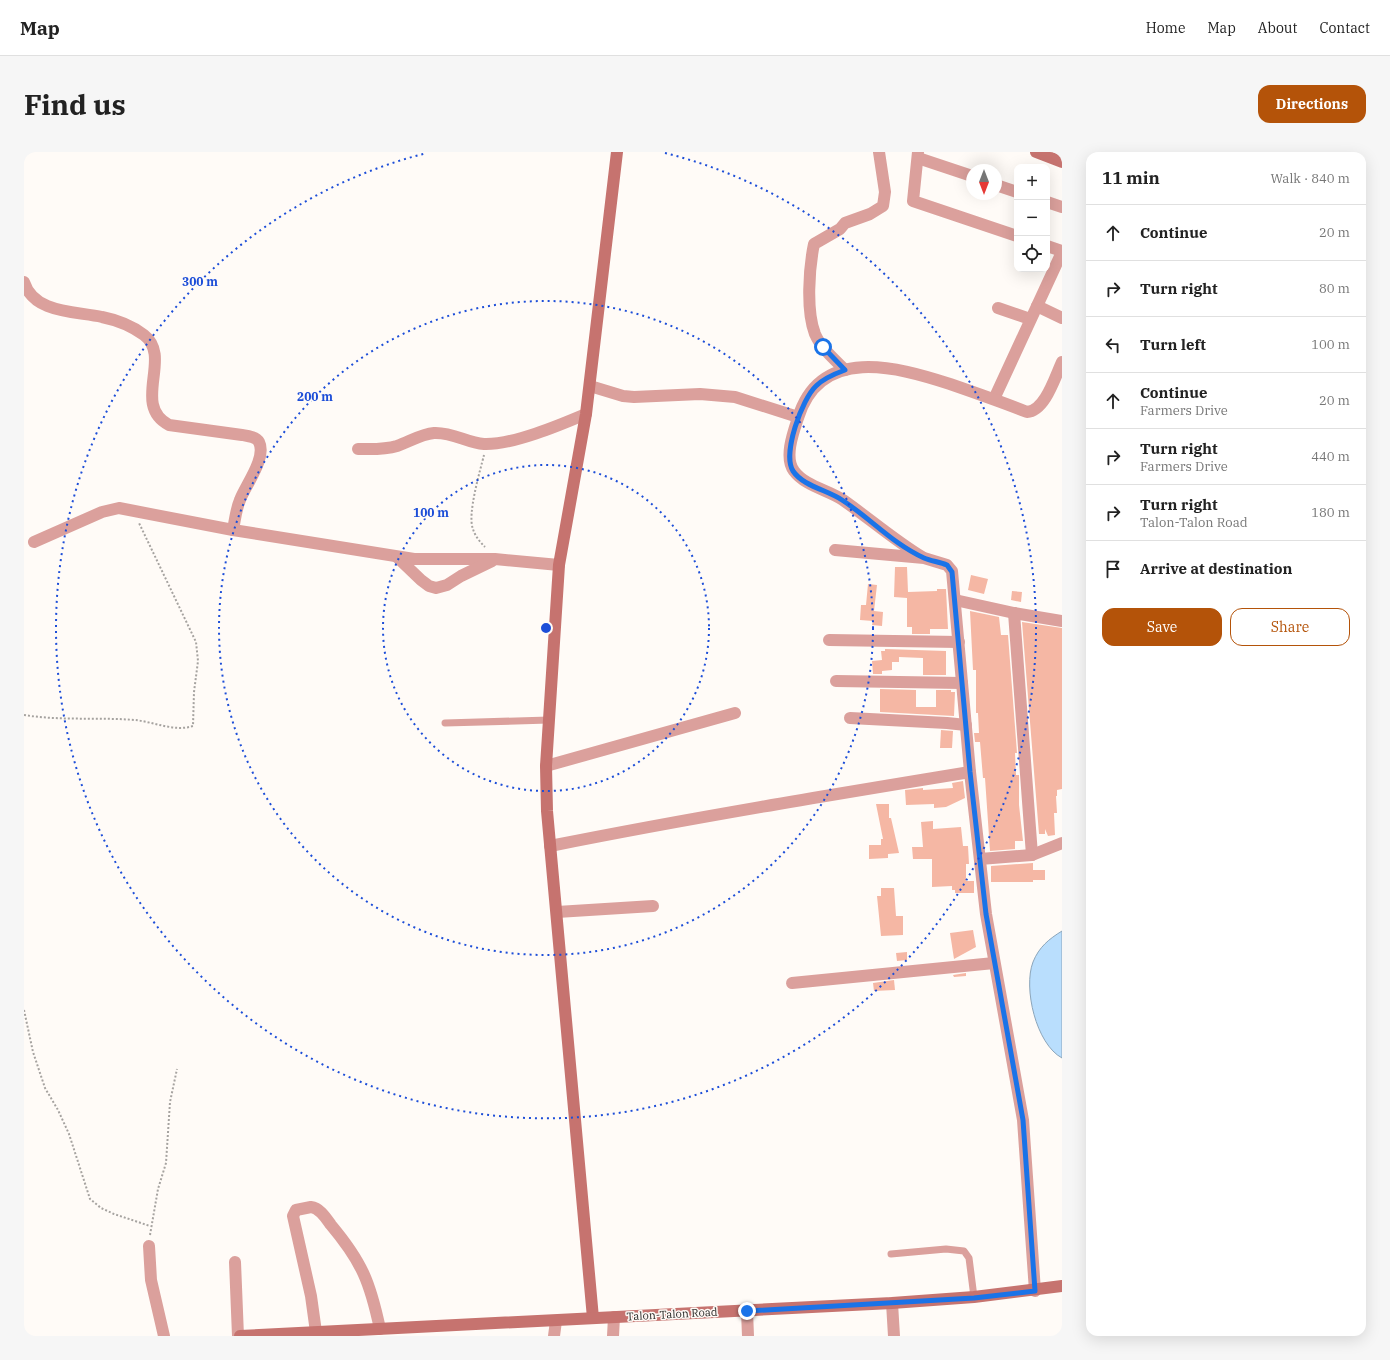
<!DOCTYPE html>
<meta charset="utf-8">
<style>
:root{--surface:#fff;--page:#f6f6f6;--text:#222;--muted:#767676;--line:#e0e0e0;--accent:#b45309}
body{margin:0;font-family:"IBM Plex Serif",serif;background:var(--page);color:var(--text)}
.controls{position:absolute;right:12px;top:12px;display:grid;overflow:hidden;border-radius:8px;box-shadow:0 4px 16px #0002}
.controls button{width:36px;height:36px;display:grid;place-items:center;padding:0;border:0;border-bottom:1px solid var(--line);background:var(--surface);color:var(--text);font:20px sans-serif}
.compass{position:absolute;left:942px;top:12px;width:36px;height:36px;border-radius:50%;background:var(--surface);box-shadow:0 4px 16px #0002;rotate:180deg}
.stop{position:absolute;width:12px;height:12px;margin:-9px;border:3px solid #1a73e8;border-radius:50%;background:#fff}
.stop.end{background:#1a73e8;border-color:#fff;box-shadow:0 1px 4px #0008}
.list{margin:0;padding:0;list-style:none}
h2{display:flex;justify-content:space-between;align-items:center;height:52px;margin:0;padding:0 16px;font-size:17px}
h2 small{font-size:13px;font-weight:400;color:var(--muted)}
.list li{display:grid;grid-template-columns:26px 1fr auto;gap:12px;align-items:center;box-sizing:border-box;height:56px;padding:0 16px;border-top:1px solid var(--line)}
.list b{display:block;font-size:15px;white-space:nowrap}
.list p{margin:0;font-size:13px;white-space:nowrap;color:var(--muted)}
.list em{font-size:13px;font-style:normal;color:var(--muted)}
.actions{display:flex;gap:8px;padding:12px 16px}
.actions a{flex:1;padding:9px 0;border:1px solid var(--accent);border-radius:12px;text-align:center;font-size:14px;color:var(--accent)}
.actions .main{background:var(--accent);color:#fff}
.icon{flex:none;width:22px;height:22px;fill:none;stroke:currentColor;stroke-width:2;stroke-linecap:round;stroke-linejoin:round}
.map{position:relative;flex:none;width:1038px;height:1184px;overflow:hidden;border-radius:12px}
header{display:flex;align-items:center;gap:24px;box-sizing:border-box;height:56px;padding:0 20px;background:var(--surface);border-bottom:1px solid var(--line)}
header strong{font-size:19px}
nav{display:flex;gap:22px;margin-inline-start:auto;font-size:14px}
.intro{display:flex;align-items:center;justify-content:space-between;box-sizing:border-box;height:96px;padding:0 24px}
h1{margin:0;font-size:28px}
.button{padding:10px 18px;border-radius:12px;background:var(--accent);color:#fff;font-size:14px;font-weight:700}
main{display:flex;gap:24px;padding:0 24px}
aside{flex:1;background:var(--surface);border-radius:12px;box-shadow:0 4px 16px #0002}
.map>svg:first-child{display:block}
</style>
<header>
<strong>Map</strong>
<nav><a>Home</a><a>Map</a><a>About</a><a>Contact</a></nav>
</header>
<div class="intro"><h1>Find us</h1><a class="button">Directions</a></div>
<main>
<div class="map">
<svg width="1038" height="1184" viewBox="0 0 1038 1184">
<rect width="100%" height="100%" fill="#fffbf7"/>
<!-- water -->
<path fill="#b9defd" stroke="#8ba5ba" d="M1038 779V906C1012 892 999 836 1009 810 1015 795 1025 787 1038 779Z"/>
<!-- building -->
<g fill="#f5b7a4">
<path d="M871 415H883L884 440 913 439V437H922L924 477H906V482H888V475H883V446L870 445Z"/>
<path d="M947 423 964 427 960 442 944 438Z"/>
<path d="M844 432 853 433 850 459 859 460 858 474 848 473 849 469 836 468 837 453H842Z"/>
<path d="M988 439 998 440 997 450 987 448Z"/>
<path d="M946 459 975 465 977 483H984L993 601H991L992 623H995V653L999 689H991V697L966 699 961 626H959L956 590H951L950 581H955L954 561H952V518H949Z"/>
<path d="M998 470 1038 476V637L1033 638V644H1032L1033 661H1030L1031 683 1024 684 1021 677V682H1015Z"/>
<path d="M861 497 922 499V523H899V506L875 505V510H868V518L858 519V522H849L848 509 858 508 857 499H861Z"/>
<path d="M856 537 892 538V555H912V538H927V540H931L930 564 856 560Z"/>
<path d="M917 578 929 579 928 596H916Z"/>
<path d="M939 629 941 646 922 655 910 656V652L882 653 881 638 899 636V638L929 636 928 631Z"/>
<path d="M852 652H865V666H867L875 701 864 702V706L845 707V693H857V687H859Z"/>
<path d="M909 669V677L937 675 939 694H944L945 712H942V729H950V741H931V738H928V734L908 735V707H889L888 695H899L897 670Z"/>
<path d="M1009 711V718H1021V728H1009V730H967V714Z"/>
<path d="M857 736H870L872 764H879V783L857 784 853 744H857Z"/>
<path d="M949 778 952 795 930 807 926 781Z"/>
<path d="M883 800V808L873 809 872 801Z"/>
<path d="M942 821V824L930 825 929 823Z"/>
<path d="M870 828 871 838 850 839 849 831Z"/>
</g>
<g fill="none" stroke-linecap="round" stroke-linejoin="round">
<!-- path -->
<g stroke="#a6a3a0" stroke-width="2" stroke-dasharray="2 2" stroke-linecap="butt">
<path d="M460 303C456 319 443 363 449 377 451 384 456 390 461 395"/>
<path d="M0 563C37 569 74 565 111 568 130 570 151 580 169 574L170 540 174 509 172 490 115 371"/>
<path d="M0 858 9 900 21 936 34 958 45 982 66 1047 77 1056 90 1062 126 1074"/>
<path d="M126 1083 134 1037 142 1011 146 950 153 917"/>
</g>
<!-- lane -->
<g stroke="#dba09c" stroke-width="7">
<path d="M421 571 525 568"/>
<path d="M867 1102 922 1097 940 1099 945 1106 950 1145"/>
</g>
<!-- street -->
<g stroke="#dba09c" stroke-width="12">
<path d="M894 0 889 49 993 84"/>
<path d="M894 6 948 24"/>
<path d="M972 33 993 40"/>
<path d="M1023 50 1038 55"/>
<path d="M1023 94 1038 99"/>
<path d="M0 130C10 162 52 159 78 165 93 168 108 174 120 183 149 205 107 253 145 273L218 283C224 284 232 285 235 290 243 306 221 334 216 348 212 357 211 368 209 378"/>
<path d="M1013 154 1038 166"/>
<path d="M974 156 1006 167"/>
<path d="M821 218C810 207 797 196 791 182 782 159 785 116 790 92L816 77 821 71 846 62 859 54 861 40 855 0"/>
<path d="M566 234 599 244 610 245 676 242 711 245 774 265"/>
<path d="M970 247 1038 100"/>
<path d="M334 297C347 297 360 298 373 294 385 290 397 282 410 281 429 280 443 291 460 292 489 293 536 273 562 262"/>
<path d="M10 390 78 360 95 356 209 378 390 407H471L535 413"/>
<path d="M811 398 900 406 923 413 928 419 946 620 962 762 999 968 1011 1139"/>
<path d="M373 405 397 428 405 434 412 436 423 433 437 424 468 409"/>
<path d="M898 405C870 388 846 367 819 348 804 338 781 334 770 319 760 306 769 281 774 266 796 193 873 215 926 232 952 241 978 250 1003 260 1021 259 1031 225 1038 210"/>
<path d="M931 448 990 461 1038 469"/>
<path d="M990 461 1008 703"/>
<path d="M805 488 935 490"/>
<path d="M812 529 938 531"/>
<path d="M826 566 923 571 942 573"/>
<path d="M522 614 711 561"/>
<path d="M526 694C666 666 806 643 946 620"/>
<path d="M956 707 1008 703 1038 691"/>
<path d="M533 760 629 754"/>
<path d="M768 831 970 811"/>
<path d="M125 1094 127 1128 140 1184"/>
<path d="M211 1110 214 1184"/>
<path d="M868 1151 870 1184"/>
<path d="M723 1159 724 1184"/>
<path d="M292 1180 287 1144 269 1064 272 1058 287 1055C296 1056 302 1066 307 1073 338 1110 346 1130 356 1177"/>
<path d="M530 1184 532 1169"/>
<path d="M589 1184 590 1165"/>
</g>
<!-- secondary -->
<g stroke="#c6736f" stroke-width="12">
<path d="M1012 0 1038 10"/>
<path d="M569 1166 523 659 522 614 535 413 562 262 593 0"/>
<path d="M216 1184 868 1151 950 1145 1038 1134"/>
</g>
</g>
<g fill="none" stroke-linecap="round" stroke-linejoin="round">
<!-- route -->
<path stroke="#1a73e8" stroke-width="5" d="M723 1159 950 1146 1011 1139 999 968 962 762 946 620 928 420 923 413C916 410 907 409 900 406 869 392 846 366 818 348 803 338 779 334 769 319 758 302 778 247 792 234 800 226 810 222 821 218L799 195"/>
</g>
<!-- distance rings -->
<g fill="none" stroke="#1d4ed8" stroke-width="2" stroke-dasharray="2 4">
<circle cx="522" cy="476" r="163"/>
<circle cx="522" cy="476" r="327"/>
<path d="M641 1A490 490 0 1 1 403 1"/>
</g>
<g text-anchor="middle" stroke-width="3" stroke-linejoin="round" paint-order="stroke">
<!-- street labels -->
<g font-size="11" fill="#201f1d" stroke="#fffbf7">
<text transform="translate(648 1162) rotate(-3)" y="4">Talon-Talon Road</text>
</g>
</g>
<circle cx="522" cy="476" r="6" fill="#1d4ed8" stroke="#fffbf7" stroke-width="2"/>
<g font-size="12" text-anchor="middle" font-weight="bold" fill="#1d4ed8" stroke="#fffbf7" stroke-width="3" stroke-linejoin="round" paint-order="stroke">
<text x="176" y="134">300 m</text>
<text x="291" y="249">200 m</text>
<text x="407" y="365">100 m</text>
</g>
</svg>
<div class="controls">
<button>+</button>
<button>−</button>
<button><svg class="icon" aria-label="locate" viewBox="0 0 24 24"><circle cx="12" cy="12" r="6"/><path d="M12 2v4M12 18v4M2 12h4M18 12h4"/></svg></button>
</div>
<svg class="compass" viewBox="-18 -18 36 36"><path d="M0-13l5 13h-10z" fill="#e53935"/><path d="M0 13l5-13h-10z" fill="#767676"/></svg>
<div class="stop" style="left:799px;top:195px"></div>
<div class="stop end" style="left:723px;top:1159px"></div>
</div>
<aside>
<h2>11 min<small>Walk · 840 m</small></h2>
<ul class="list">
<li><svg class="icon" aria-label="ahead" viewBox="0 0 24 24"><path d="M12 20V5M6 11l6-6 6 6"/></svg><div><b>Continue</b></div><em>20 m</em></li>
<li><svg class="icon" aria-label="right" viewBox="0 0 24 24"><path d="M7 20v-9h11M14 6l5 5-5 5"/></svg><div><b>Turn right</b></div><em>80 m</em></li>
<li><svg class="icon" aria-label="left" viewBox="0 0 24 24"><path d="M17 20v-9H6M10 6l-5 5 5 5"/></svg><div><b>Turn left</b></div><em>100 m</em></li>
<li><svg class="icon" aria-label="ahead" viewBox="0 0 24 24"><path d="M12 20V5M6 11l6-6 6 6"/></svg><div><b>Continue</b><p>Farmers Drive</p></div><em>20 m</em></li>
<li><svg class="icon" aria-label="right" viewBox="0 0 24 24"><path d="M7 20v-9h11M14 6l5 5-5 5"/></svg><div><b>Turn right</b><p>Farmers Drive</p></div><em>440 m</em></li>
<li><svg class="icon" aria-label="right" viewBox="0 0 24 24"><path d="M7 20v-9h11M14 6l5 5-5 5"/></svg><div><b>Turn right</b><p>Talon-Talon Road</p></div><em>180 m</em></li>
<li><svg class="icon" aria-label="arrive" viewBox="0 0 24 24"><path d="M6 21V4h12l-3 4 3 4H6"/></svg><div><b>Arrive at destination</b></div></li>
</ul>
<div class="actions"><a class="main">Save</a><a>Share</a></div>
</aside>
</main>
